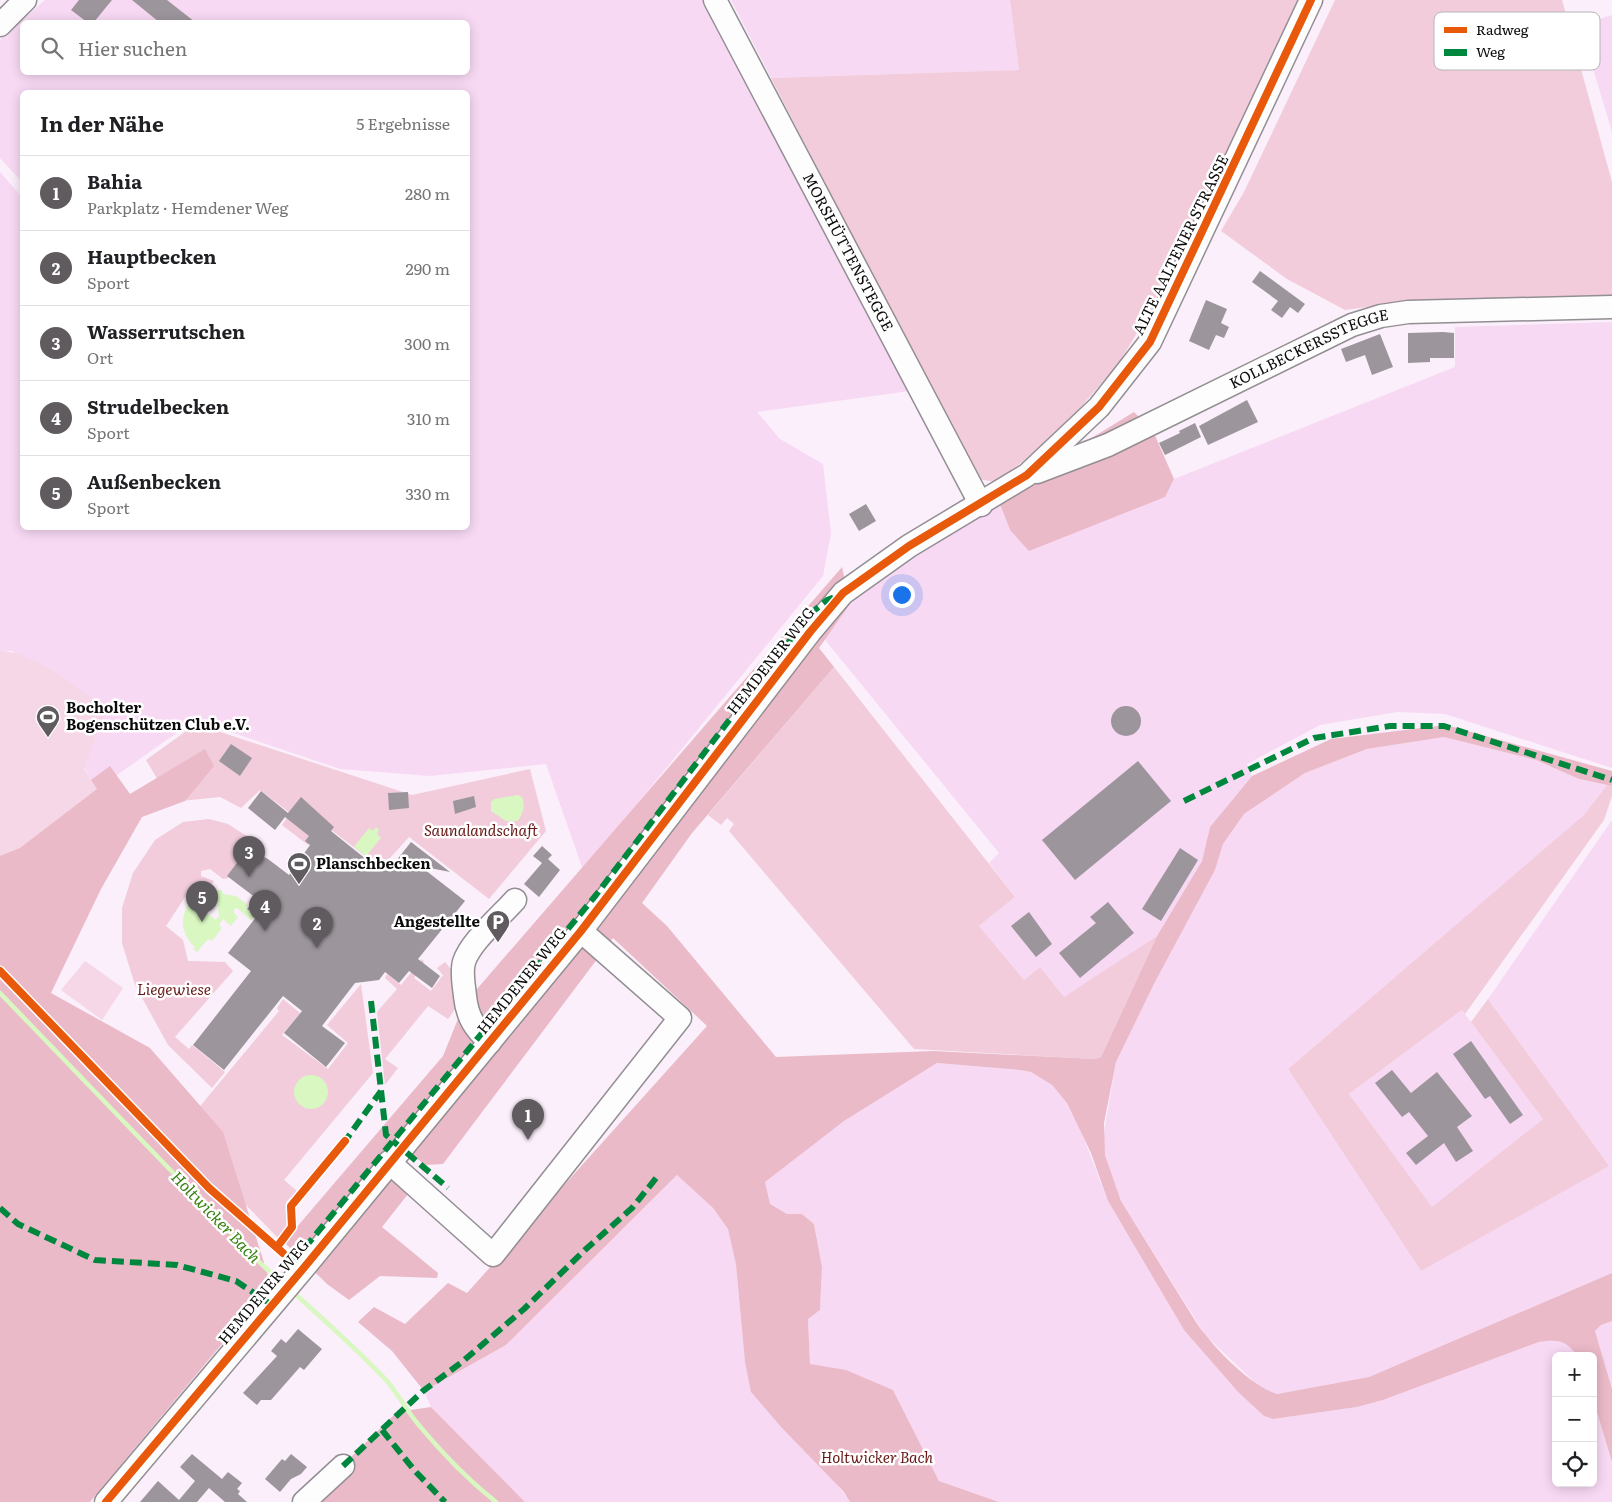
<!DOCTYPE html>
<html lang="de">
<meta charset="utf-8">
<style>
:root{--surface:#fff;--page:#f2f2f2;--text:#202124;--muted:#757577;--line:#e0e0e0;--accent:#5f5b5f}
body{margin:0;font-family:Literata,serif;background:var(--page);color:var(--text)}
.controls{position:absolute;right:15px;bottom:15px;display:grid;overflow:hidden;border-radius:8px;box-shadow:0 2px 12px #0003}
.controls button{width:45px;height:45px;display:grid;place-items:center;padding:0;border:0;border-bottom:1px solid var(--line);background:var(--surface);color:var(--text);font:25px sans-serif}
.you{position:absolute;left:901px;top:594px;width:18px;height:18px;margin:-12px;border:4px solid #fff;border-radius:50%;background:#1a73e8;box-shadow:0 0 0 8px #1a73e833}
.badge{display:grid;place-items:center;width:32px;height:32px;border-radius:50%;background:var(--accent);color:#fff;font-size:16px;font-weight:700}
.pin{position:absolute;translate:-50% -41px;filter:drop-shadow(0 1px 2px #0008)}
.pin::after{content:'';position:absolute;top:26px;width:18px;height:15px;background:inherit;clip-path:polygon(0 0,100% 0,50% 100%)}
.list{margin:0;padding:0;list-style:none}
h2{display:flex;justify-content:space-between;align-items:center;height:65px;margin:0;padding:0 20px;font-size:21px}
h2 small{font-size:16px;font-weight:400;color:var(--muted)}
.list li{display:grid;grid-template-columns:32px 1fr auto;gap:15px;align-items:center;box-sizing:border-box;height:75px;padding:0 20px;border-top:1px solid var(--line)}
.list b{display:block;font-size:19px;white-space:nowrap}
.list p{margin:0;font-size:16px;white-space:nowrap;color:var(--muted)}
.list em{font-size:16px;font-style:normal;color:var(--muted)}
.icon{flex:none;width:28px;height:28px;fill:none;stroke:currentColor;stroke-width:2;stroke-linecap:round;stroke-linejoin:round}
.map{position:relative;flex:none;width:1612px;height:1502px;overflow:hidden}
.search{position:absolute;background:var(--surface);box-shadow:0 2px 12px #0003;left:20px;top:20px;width:450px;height:55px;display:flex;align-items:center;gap:12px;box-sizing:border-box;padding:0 18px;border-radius:8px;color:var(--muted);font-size:19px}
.panel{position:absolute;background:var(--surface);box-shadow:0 2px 12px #0003;left:20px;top:90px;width:450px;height:440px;border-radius:8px}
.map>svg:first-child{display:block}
</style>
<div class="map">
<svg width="1612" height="1502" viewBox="0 0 1612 1502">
<rect width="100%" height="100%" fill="#faeffa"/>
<!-- farmland -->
<g fill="#f8d9f4" fill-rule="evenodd">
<path d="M45 0H707L910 391 757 412 780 439 823 464 831 533 823 576 583 870 546 764 430 776 340 769 195 720 97 789 13 651H0V172L22 197V528H468V92H22V182L0 158V40ZM22 22H468V72H22Z"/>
<path d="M731 0H1010L1019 70 771 78Z"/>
<path d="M1612 15V132L1580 25Z"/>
<path d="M1612 322V768L1445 714 1397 712 1320 725 1247 764 1252 776 1210 827 1202 861 1157 936 1064 998 1040 967 1024 980 979 926 1015 897 989 863 999 853 821 635 845 601 999 501 1010 530 1164 497 1174 479 1455 367V327Z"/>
<path d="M1444 737 1536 760 1579 779 1607 785 1585 815 1288 1069 1421 1271 1608 1166 1488 999 1612 820V1273L1369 1377 1277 1394 1263 1390 1206 1336 1121 1201 1105 1155 1103 1138 1116 1062 1155 982 1215 870 1223 844 1244 814 1305 773 1367 749Z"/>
<path d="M1462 1010 1544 1119 1432 1208 1349 1094Z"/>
<path d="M937 1063 1020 1070 1031 1072 1052 1085 1067 1103 1079 1126 1108 1201 1184 1330 1238 1392 1264 1416 1273 1419 1357 1407 1383 1400 1539 1342 1553 1340 1568 1343 1578 1356H1556V1483H1593V1399L1612 1462V1502H999L939 1481 893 1390 810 1364 808 1319 820 1310 822 1267 814 1224 802 1214H787L769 1204 765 1181 844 1121Z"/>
<path d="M677 1175 713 1208 728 1229 736 1265 745 1362 850 1502H525L431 1407 424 1391 506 1345Z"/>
<path d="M1612 1321V1389L1595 1331 1601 1325Z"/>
</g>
<!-- green -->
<g fill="#f2ccdb">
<path d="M1010 0H1298L1252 104 1166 284 1119 363 1053 439 995 482 978 479 771 78 1019 70Z"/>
<path d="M1335 0H1562L1612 182V296L1397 303 1345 310 1287 279 1221 231 1244 192Z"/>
<path d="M834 667 1015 897 979 926 1024 980 1040 967 1064 997 1157 936 1101 1057 1095 1059 914 1049 729 831 734 824 727 818 721 825 708 815Z"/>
<path d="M196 724 412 795 530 769 546 831 489 899 409 837 381 868 326 826 308 845 282 825 290 813 260 790 241 808 220 797 171 802 146 760Z"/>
<path d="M1607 785 1612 786V796L1604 820 1465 1014 1462 1010 1349 1094 1432 1207 1543 1119 1471 1022 1488 999 1609 1166 1421 1271 1288 1069 1584 815Z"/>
<path d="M209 819 228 824 254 841 227 876 229 878 223 879 210 869 201 871V876L214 881 209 888 210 900 207 904 189 891 166 926 183 940 188 961 225 962 233 971 175 1037 189 1049 192 1045 225 1072 212 1088 168 1045 135 985 122 943V908L133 873 155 840 183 822Z"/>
<path d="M422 959 424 962 414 978 431 991 443 975 437 968 445 962C461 980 465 999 448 1019L428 1006 385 1059 398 1068 385 1085 377 1012 397 989 385 978 387 974 401 985Z"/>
<path d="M361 984 373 1073 284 1180 297 1191 286 1202 288 1229 277 1237 177 1134 279 1011 277 1008 283 999 300 1013 282 1035 328 1069 348 1043 327 1025Z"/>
</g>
<!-- forest -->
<g fill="#ebbac8">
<path d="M1134 412 1153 431 1174 479 1165 497 1029 551 1010 530 998 499 1033 474Z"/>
<path d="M842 567 850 604 819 648 834 667 692 833 642 903 667 926 776 1057 933 1051 1095 1059 1101 1057 1157 936 1202 861 1210 827 1252 776 1331 739 1446 725 1612 771V786L1579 779 1536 760 1444 737 1367 749 1305 773 1244 814 1223 844 1215 870 1155 982 1116 1062 1104 1123 1105 1155 1121 1201 1196 1322C1212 1346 1249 1385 1277 1394L1369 1377 1612 1273V1321L1601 1325 1595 1331 1612 1389V1462L1593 1399V1356H1578C1565 1340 1559 1339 1539 1342L1383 1400 1357 1407 1273 1419 1264 1416 1238 1392 1184 1330 1108 1201 1091 1153 1067 1103 1052 1085 1031 1072 1020 1070 937 1063 844 1121 765 1182 770 1204 787 1214H802L814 1224 822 1267 820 1310 808 1319 810 1364 846 1370 893 1390 939 1481 999 1502H850L843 1491 782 1428 751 1392 745 1362 736 1265 728 1229 713 1208 677 1175 506 1345 424 1391 392 1351 358 1322 374 1307 405 1324 448 1283 467 1293 707 1026 613 938 443 1164 426 1165 409 1153 389 1178 408 1194 382 1227 438 1273 437 1278 380 1276 349 1300 327 1284 284 1242 443 1056 464 1004Z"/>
<path d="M205 749 214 766 185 801 142 817 101 889 51 993 150 1048 223 1132 271 1285 90 1502H0V833L50 810 110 766 130 794Z"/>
<path d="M431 1407 525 1502H305L397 1412Z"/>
</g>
<!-- pitch -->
<g fill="#f6d7e7">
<path d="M0 651C31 650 81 690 106 708L84 769 97 789 20 848 0 856Z"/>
<path d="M85 961 123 988 102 1020 61 990Z"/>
</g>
<!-- water -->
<g fill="#d8f7c1">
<path d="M518 795 522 797C525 805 524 814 517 821H506L491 811V802L494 799Z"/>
<path d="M376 827 379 830 377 834 381 838 366 856 354 847 369 828 373 831Z"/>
<path d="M216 890H222L223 894 236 896 248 905 246 909 255 915 251 920 237 908 234 909V913L238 917 231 926 223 919 219 925 222 928 212 941 208 939 197 952 193 949 195 947C181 935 179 915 191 901L216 920 219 916Z"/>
<circle cx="311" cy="1092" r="17"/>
</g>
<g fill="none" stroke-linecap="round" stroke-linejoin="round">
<!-- stream -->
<g stroke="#d8f7c1" stroke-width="4.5">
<path d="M0 993 256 1259 283 1284"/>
<path d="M293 1292C325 1321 357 1349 387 1381 398 1394 407 1411 418 1424 442 1453 467 1479 496 1502"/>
</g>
</g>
<!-- building -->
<g fill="#9c959c">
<path d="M79 0H112L94 22H87L71 10Z"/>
<path d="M132 0H167L195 22H159Z"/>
<path d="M1260 271 1305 304 1298 313 1290 307 1282 318 1271 310 1278 301 1252 282Z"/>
<path d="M1206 300 1227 309 1221 323 1229 327 1224 338 1216 335 1209 350 1189 341Z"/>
<path d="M1443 332 1454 333V358H1430V362L1408 363V333Z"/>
<path d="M1380 334 1393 367 1372 375 1365 355 1346 362 1341 349Z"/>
<path d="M1247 400 1258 422 1208 445 1199 426Z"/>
<path d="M1195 423 1201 437 1165 455 1159 443 1180 433 1179 431Z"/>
<path d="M866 504 876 521 859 531 849 514Z"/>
<circle cx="1126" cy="721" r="15"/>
<path d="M231 744 252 758 240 776 219 761Z"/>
<path d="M1138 761 1171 801 1075 880 1042 840Z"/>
<path d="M261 791 288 813 301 797 334 827 331 831 377 868V871L392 870V866L411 842 450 872 420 866 465 901 418 959 440 976 432 988 409 971 399 983 385 972 379 980 355 983 322 1026 345 1043 326 1067 284 1033 302 1011 283 996 224 1070 193 1045 251 971 228 953 257 916 247 909 256 898 227 876 242 856 257 866 264 857 268 859 289 875 310 845 305 841 309 836 285 817 275 830 248 808Z"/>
<path d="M408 792 409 808 389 810 388 793Z"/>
<path d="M474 796 476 807 455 814 453 801Z"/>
<path d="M542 846 552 855 548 859 560 870 539 897 524 884 542 863 533 856Z"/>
<path d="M1180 848 1198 860 1161 921 1142 909Z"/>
<path d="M1108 902 1134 933 1080 978 1059 953 1096 923 1090 917Z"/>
<path d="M1029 912 1052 944 1036 957 1011 926Z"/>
<path d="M1471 1041 1523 1115 1510 1124 1490 1096 1485 1099 1453 1054Z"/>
<path d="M1392 1070 1411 1093 1437 1072 1472 1116 1457 1127 1473 1151 1456 1162 1444 1143 1416 1165 1406 1153 1428 1136 1409 1112 1402 1117 1375 1083Z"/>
<path d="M298 1329 322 1349 304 1370 300 1367 271 1400H261L257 1405 243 1393 277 1356 271 1351 281 1339 286 1343Z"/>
<path d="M192 1454 222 1479 228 1472 242 1483 237 1489 240 1491 238 1494 247 1502H225L209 1488 197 1502H140L158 1481 179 1500 195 1481 180 1467Z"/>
<path d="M291 1454 307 1467 301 1474 291 1479 280 1492 265 1479 282 1459 285 1461Z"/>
</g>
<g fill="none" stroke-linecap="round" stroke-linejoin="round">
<!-- minor casing -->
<g stroke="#938e93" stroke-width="25">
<g id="minor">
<path id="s1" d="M715 0 981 505"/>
<path d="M0 25 25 0"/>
<path id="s2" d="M1037 472 1108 445 1352 325 1381 316 1408 312 1612 307"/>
<path d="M490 1042C475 1029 467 1017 465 996 464 986 461 972 464 962 470 942 501 916 515 900"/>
<path d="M389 1162 493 1255 680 1018 581 931"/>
<path d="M106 1502 302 1270 581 931 810 632 843 593 909 546 1027 475 1099 407 1150 342 1311 0"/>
<path d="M304 1502 343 1466"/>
</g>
</g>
<!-- minor -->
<use href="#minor" stroke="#fefdfe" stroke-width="22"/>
<!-- quiet -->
<g stroke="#00873e" stroke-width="6" stroke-dasharray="12 6" stroke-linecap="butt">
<path d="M1184 801 1314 738 1390 726H1444L1612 780"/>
<path d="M371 1001 386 1135 448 1188"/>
<path d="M343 1144 381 1091"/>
<path d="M0 1208 18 1224 95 1260 177 1265 236 1281 272 1305"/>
<path d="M293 1262 596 895 810 614 827 600 837 596"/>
<path d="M382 1430 415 1471 445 1502"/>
<path d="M343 1466 423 1391 462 1362 524 1309 586 1249 632 1208 657 1177"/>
</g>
<!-- cycleway casing -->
<g stroke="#fff" stroke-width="11">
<g id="cycleway">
<path d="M0 971 209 1188 283 1253"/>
<path d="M280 1243 292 1227 291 1206 345 1141"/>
<path d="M106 1502 302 1270 581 931 810 632 843 593 909 546 1027 475 1099 407 1150 342 1311 0"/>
</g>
</g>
<!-- cycleway -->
<use href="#cycleway" stroke="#e8590c" stroke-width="8"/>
</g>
<!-- icons -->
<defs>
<g id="stadium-pin" transform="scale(1.25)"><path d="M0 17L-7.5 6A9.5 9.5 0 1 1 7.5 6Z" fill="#5f5b5f" stroke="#fff"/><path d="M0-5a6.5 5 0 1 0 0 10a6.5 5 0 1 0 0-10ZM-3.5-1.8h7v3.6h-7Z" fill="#fff"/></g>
<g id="parking-pin" transform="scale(1.25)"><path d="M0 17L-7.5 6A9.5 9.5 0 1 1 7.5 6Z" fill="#5f5b5f" stroke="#fff"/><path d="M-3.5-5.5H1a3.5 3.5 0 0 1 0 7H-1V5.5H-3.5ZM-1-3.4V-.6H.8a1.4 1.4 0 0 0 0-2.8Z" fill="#fff"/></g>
</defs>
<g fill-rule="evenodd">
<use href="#stadium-pin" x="48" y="717"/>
<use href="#stadium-pin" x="299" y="864"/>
<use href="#parking-pin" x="498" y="922"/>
</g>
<g text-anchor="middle" stroke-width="5" stroke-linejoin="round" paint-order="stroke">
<!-- street labels -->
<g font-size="15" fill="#0b0b0b" stroke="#fff">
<text transform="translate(1181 245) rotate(-64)" y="5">ALTE AALTENER STRASSE</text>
<text dy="5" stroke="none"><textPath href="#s1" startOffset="285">MORSHÜTTENSTEGGE</textPath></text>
<text dy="5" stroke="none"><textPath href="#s2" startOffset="299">KOLLBECKERSSTEGGE</textPath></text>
<text transform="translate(771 661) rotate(-52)" y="5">HEMDENER WEG</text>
<text transform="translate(522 981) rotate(-51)" y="5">HEMDENER WEG</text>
<text transform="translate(264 1292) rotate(-50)" y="5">HEMDENER WEG</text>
</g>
<!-- poi labels -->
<g font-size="15" font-weight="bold" fill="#0b0b0b" stroke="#fff" text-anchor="start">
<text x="66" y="713">Bocholter<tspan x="66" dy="17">Bogenschützen Club e.V.</tspan></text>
<text x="316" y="869">Planschbecken</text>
<text x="480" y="927" text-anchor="end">Angestellte</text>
</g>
<!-- park labels -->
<g font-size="15" font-style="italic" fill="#671a17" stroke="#fff">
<text x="481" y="836">Saunalandschaft</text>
<text x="174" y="995">Liegewiese</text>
<text x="877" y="1463">Holtwicker Bach</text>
</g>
<!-- water labels -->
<g font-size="16" font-style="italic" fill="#33810c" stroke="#fff">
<text transform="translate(216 1217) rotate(46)" y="6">Holtwicker Bach</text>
</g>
</g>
<!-- legend -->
<rect x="1434" y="12" width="166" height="58" rx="8" fill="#fff" stroke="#b6b6b6" stroke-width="1"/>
<rect x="1444" y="27" width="23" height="6" fill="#e8590c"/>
<rect x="1444" y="49" width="23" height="7" fill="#00873e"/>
<g font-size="14" fill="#0b0b0b">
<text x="1476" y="35">Radweg</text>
<text x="1476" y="57">Weg</text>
</g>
</svg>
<div class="controls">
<button>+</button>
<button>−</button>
<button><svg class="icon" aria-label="locate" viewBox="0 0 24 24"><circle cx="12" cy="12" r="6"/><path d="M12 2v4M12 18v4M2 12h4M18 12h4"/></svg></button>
</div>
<div class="you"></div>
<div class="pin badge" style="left:528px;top:1140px">1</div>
<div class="pin badge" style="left:317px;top:948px">2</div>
<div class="pin badge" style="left:249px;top:877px">3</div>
<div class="pin badge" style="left:265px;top:931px">4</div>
<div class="pin badge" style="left:202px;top:922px">5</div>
<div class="search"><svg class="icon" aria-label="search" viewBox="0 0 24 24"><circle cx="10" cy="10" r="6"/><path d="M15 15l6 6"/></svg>Hier suchen</div>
<section class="panel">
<h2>In der Nähe<small>5 Ergebnisse</small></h2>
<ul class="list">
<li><span class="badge">1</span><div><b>Bahia</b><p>Parkplatz · Hemdener Weg</p></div><em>280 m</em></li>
<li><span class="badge">2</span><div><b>Hauptbecken</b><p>Sport</p></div><em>290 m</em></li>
<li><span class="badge">3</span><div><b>Wasserrutschen</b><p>Ort</p></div><em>300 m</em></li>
<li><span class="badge">4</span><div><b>Strudelbecken</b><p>Sport</p></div><em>310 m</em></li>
<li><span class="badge">5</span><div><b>Außenbecken</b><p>Sport</p></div><em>330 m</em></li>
</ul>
</section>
</div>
